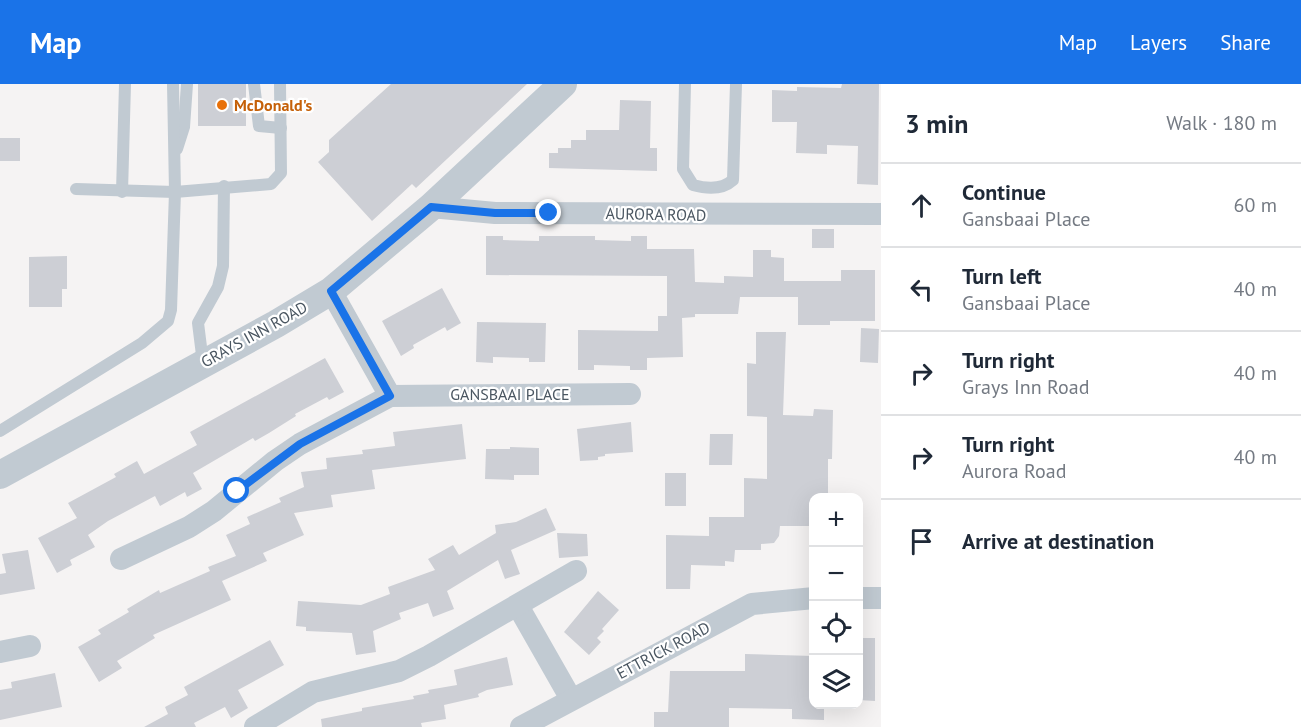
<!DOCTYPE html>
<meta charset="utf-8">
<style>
:root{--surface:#fff;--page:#f6f6f7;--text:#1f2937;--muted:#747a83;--line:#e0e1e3;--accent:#1a73e8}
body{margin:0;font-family:"PT Sans",sans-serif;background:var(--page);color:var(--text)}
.controls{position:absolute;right:18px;bottom:18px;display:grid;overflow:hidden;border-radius:12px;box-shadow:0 6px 24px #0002}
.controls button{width:54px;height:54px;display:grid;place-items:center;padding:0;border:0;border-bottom:2px solid var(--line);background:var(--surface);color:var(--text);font:30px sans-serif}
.stop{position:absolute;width:18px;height:18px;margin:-14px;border:4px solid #1a73e8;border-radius:50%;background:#fff}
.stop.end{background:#1a73e8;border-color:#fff;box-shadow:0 2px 6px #0008}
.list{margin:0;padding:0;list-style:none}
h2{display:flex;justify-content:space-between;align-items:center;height:78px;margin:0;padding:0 24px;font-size:26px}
h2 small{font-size:20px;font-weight:400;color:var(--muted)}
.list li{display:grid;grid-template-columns:39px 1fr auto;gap:18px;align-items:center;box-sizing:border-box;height:84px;padding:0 24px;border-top:2px solid var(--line)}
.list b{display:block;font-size:22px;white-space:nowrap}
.list p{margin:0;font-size:20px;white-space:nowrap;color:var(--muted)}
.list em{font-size:20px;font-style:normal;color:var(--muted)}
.icon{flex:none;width:33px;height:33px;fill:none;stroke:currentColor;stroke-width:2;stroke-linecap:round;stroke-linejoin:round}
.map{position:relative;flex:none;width:881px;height:643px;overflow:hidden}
header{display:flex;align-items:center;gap:36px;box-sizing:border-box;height:84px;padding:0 30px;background:var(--accent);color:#fff}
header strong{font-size:28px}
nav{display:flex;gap:33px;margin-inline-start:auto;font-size:21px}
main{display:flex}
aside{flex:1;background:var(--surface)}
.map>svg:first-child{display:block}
</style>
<header>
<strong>Map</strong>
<nav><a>Map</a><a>Layers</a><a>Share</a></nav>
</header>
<main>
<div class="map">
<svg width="881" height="643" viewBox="0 0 881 643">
<rect width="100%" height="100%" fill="#f5f3f3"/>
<!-- building -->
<g fill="#cdcfd5">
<rect x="198" y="0" width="48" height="42"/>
<path d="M391 0H527L416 104 412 100 372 137 318 78 329 68V56Z"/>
<path d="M842 0H879L878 101 857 100 858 62 827 61V70L796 69 797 38H772V6L797 7V3L841 4Z"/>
<path d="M620 16 651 17 650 64H657V87L549 84V69H558V64H571V56H586V46H619Z"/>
<rect x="0" y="54" width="20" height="23"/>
<rect x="812" y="145" width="22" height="19"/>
<path d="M486 152H503V156L539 157V152H595V156L631 157V152H647V165H694L695 198 724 199V192L753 193V166H771V173L784 174V197H841V186H875V237H830V241H798V213H740L738 230H695V233L682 234 683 273 647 274V286H630V282L594 281V286H578V246L658 247V232H667V192L486 191Z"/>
<path d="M67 172V205H62V223H29V173Z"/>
<path d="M442 204 461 239 447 247 445 243 413 261 414 264 401 272 382 237Z"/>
<path d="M477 238 546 239 545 278H529V274L493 273V279L476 278Z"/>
<path d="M861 244 879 245 878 279 860 278Z"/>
<path d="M756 248H786L783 331 813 332 814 325 833 326 832 375H828V414H813V442H780L779 452 774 459 761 460V466H735L734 478 725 477V482L691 481 690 505H666V451L709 452V433H744V394L767 395V333L747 332V279L756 280Z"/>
<path d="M325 274 344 308 329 316 327 313 295 330 296 332 269 349 255 357 253 354 193 389 202 405 187 413 185 408 160 422 155 412 108 437 88 451 95 463 70 476 72 481 57 489 38 454 77 434 68 419 116 393 114 390 137 377 144 390 197 361 190 348Z"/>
<path d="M631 338 633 368 605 370V372L598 373V376L580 377 577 345Z"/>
<path d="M462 340 466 375 372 386 375 405 331 411 333 423 294 429 304 451 263 469 267 477 222 497 231 516 153 551 155 554 117 577 122 584 99 598 78 563 101 550 98 546 129 528 127 525 159 506 160 509 210 487 208 483 236 472 226 451 250 440 247 433 281 418 279 414 304 403 301 388 327 385 326 374 363 370 362 366 395 362 393 348Z"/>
<path d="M710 350H733L732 381H709Z"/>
<path d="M510 363 539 364V391H514V396L485 395 486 365H510Z"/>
<rect x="665" y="389" width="21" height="33"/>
<path d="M546 424 556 446 511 466 520 490 505 495 498 476 447 507 454 525 433 533 428 519 399 529 401 535 373 547 376 568 356 571 352 549 306 547V543L296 542 298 517 361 521 390 510 388 503 435 486 428 475 453 461 459 471 496 449 495 441 516 438Z"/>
<path d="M557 449 587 450 588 472 559 474Z"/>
<path d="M28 466 35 505 0 511V490L6 489 2 470Z"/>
<path d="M598 507 619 526 602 545 604 547 597 554 601 558 589 571 564 548Z"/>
<path d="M858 554H875V617L858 616Z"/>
<path d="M270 556 284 581 238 606 248 624 231 634 225 623 194 639 196 643H144L168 630 165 623 188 611 184 603Z"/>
<path d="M745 570 813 572V621H824V636L792 635V625L729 624V643H654V628H668L670 587H745Z"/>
<path d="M507 573 513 601 487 606 478 610 479 613 444 621 446 635 421 639 422 643H322L321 635 362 627V624L414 615 413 612 429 609 428 606 457 601 454 586Z"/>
<path d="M55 589 62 623 0 636V606L12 604 11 598Z"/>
</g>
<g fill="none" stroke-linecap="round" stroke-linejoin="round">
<!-- service -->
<g stroke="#c1cad2" stroke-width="12">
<path d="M254 0 259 42 281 44"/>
<path d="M685 0 683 85 693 101C707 105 722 106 733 96L736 0"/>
<path d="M177 65 184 43 187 0"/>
<path d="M76 105 175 108 271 100 281 89 280 0"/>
<path d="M122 108 125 0"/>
<path d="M203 279 198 239 218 203 223 182 224 102"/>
<path d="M0 347 142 259 168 237 171 226 175 108 173 0"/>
</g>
<!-- minor -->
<g stroke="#c1cad2" stroke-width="22">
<path d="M431 123 495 129 881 130"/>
<path d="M331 207 390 312"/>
<path d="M121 475 189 443 214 427 275 377 300 360 390 312 630 310"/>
<path d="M858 514H881"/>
<path d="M518 522 571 615"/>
<path d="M0 568 30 562"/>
<path d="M255 643 313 608 399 587 429 572 576 487"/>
<path d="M521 643 752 520 814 514"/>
</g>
<!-- tertiary -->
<path stroke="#c1cad2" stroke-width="28" d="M0 391 276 240 331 207 431 123 563 0"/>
</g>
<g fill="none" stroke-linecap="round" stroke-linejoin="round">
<!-- route -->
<path stroke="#1a73e8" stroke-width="8" d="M237 407 300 360 390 312 331 207 431 123 495 129H549"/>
</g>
<!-- markers -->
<circle fill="#e8710a" stroke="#fff" stroke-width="2" cx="222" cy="21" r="6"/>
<g text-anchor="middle" stroke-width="4.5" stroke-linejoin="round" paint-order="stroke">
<!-- food labels -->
<g font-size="16" font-weight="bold" fill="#c56008" stroke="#fff" text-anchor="start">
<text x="234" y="27">McDonald's</text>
</g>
<!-- street labels -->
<g font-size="16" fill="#4a5661" stroke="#fff">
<text transform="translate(656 130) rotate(1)" y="6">AURORA ROAD</text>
<text transform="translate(254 250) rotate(-29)" y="6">GRAYS INN ROAD</text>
<text x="510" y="316">GANSBAAI PLACE</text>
<text transform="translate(663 566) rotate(-28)" y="6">ETTRICK ROAD</text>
</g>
</g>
</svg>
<div class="controls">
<button>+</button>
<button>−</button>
<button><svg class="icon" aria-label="locate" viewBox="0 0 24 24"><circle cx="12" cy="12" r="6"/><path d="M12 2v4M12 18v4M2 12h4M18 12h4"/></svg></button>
<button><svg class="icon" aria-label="layers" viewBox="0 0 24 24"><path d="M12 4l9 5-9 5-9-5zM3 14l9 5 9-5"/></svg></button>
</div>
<div class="stop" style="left:237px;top:407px"></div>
<div class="stop end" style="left:549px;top:129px"></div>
</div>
<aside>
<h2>3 min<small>Walk · 180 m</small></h2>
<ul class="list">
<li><svg class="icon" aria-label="ahead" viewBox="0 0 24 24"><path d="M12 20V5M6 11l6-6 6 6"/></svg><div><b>Continue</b><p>Gansbaai Place</p></div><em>60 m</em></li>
<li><svg class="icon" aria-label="left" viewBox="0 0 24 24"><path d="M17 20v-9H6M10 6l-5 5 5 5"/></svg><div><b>Turn left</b><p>Gansbaai Place</p></div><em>40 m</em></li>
<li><svg class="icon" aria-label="right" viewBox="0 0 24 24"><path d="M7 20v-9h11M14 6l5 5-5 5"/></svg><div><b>Turn right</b><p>Grays Inn Road</p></div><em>40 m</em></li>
<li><svg class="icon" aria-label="right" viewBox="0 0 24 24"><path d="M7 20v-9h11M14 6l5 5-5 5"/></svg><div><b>Turn right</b><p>Aurora Road</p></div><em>40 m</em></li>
<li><svg class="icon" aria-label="arrive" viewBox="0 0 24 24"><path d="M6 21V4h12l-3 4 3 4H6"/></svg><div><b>Arrive at destination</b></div></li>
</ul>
</aside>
</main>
